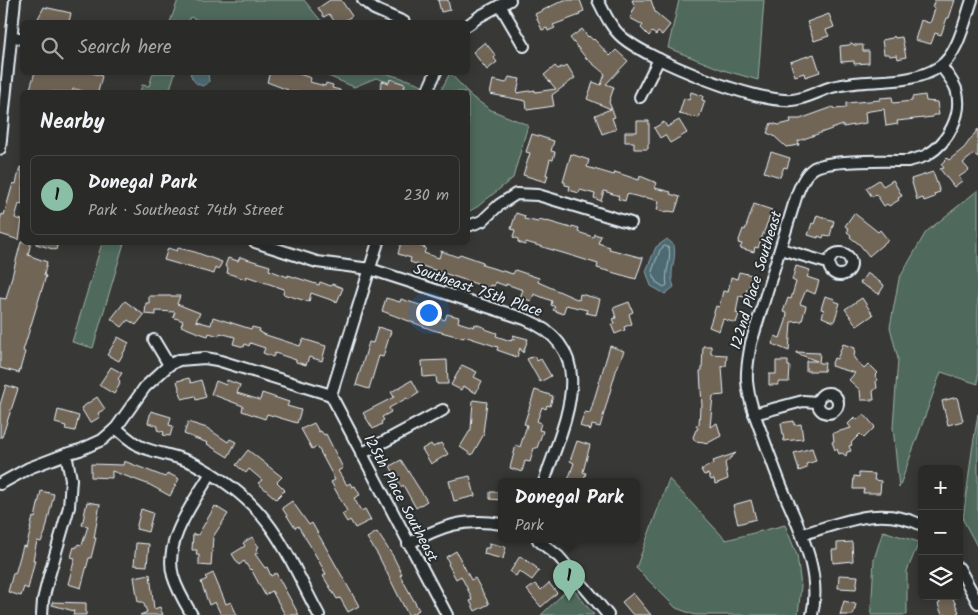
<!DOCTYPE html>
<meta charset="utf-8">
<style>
:root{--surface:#2a2a28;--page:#363634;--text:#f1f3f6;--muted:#a5a7a8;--line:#464645;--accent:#8abfa5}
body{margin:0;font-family:Kalam,sans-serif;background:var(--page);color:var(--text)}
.controls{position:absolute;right:15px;bottom:15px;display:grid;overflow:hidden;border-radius:8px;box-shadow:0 2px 12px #0003}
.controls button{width:45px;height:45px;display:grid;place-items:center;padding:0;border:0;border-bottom:1px solid var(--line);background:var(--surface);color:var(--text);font:25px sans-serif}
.you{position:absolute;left:428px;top:312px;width:18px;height:18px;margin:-12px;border:4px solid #fff;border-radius:50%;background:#1a73e8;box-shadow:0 0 0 8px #1a73e833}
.badge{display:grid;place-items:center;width:32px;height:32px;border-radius:50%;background:var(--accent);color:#111;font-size:16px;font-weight:700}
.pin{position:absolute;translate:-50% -41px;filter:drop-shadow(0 1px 2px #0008)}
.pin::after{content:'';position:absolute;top:26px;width:18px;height:15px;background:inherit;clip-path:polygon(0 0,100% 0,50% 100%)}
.popup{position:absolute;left:498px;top:478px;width:142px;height:65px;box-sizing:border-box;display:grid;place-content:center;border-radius:8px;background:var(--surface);filter:drop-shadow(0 1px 4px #0005);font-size:16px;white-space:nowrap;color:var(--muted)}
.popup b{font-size:19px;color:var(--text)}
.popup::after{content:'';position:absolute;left:50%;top:100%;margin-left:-10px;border:10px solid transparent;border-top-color:var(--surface)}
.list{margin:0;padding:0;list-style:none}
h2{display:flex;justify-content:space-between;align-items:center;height:65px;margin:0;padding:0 20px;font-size:21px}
h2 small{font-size:16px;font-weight:400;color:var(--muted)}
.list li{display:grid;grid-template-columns:32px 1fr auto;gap:15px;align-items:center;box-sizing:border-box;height:80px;margin:0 10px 10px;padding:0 10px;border:1px solid var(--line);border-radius:8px}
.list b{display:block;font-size:19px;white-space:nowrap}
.list p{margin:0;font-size:16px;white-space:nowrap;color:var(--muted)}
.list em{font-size:16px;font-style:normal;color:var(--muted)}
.icon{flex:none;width:28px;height:28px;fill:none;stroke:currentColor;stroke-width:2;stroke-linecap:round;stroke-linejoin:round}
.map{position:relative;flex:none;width:978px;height:615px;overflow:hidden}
.search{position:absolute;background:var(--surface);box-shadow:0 2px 12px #0003;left:20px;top:20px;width:450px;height:55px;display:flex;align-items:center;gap:12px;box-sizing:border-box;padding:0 18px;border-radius:8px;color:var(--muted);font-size:19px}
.panel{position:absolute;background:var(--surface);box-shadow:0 2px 12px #0003;left:20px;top:90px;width:450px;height:155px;border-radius:8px}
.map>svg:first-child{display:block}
</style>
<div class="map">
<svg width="978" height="615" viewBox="0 0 978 615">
<rect width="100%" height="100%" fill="#383836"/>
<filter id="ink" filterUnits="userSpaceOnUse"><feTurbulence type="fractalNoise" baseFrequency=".02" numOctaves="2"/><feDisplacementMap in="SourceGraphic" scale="10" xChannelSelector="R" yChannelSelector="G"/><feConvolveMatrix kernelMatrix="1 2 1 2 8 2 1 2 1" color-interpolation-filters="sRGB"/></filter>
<g filter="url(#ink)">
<!-- green -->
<g fill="#506b5b" stroke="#9caeaa">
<path d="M178 0H304L322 22H257L254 19 250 22H204L190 17 188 22H170Z"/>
<path d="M679 0H764L758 80 723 70 668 48Z"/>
<path d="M153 73H175L169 92H140L142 85 149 86Z"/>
<path d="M321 73H385L415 82 440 92 450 73 472 97 491 110 528 125 513 178 477 207 468 212V92H417L376 78 354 87Z"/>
<path d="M978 190V384L941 372 899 488 893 427 898 359 890 327 899 279 926 232Z"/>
<path d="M102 243H124L93 348 72 342Z"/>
<path d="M978 414V548L963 520 972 451Z"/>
<path d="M669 479 726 540 785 525 797 555 801 586 798 615H695L676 608 636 568Z"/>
<path d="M883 531 919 542 907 571V615H871L874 559Z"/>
<path d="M571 586 594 615H541Z"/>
</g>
<!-- water -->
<g fill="#4d6a72" stroke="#8ba0a8">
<path d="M190 73H208L209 82 203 86C195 84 193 81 190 73Z"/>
<path d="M667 239 674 245C677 261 668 272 674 287L665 294 651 286 646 271 656 247Z"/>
</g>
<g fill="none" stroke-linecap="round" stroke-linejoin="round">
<!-- shore -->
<path stroke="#aabbc2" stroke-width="1" d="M665 246 669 248C672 260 664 272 667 285L664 287 656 282 652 271 660 250Z"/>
</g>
<!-- building -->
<g fill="#716557" stroke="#e8f1f8">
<path d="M330 0H341L352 16 342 22H335L329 14 324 17 318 8Z"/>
<path d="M438 0H448L450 10 441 12Z"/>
<path d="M564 0H580L584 11 579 13 580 15 553 25 555 28 548 31 547 28 542 30 535 14Z"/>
<path d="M632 0H651L655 12 670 25 662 35 658 32 656 35 652 32 649 36 641 28 643 25 630 18 635 7Z"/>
<path d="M935 0H955L949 18H947L941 35 935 33 931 44 915 40 921 20 929 23 931 21 935 8 932 7Z"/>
<path d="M44 7 71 13 69 22H36Z"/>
<path d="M829 14 834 27 826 30 829 36 814 41 807 22Z"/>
<path d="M582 29 588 37 589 36 593 40 594 39 610 56 616 50 628 61 606 84 614 87 609 102 615 117 612 118 616 129 602 134 595 115 611 109 587 99 593 82 601 85 605 74 586 58 570 38Z"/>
<path d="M894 36 895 38 902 37 906 57 898 59 897 55 890 56 889 54H884L882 40 892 38Z"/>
<path d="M485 42 496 56 494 58 497 62 487 70 473 52Z"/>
<path d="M852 43 854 45H863V51H869V63L854 64V61L841 62 840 46 849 45Z"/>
<path d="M814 54 820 72 805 77 804 73 795 76 790 62Z"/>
<path d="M567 65 575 78 552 95 554 106 527 110 526 101 490 94 493 80 506 83 509 77 520 79 517 93 535 90V92L556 89 544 75 555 66 558 69 561 67 563 68Z"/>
<path d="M35 72H89L102 76 98 92H87L75 89H73V92H29Z"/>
<path d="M270 72H293L311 78 310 82 325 86 326 83 333 85 332 88 340 90V92H287L288 90 267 82Z"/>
<path d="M390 79 405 84 403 92H379L382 81 389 83Z"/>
<path d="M691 92 703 96 702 100 705 101 699 118 679 114 684 98 689 100Z"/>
<path d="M925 95 926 101 937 102 939 115H933V117L897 121 898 124 886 126 884 109 870 111 865 112 866 123 843 127V125L798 141 799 145 786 147 774 136 767 133 771 123 779 125 791 122 790 119H800L833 107 834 109 846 108V103L880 100V98L892 97 893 103 912 101V97Z"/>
<path d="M679 120 687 133 670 143 665 135 660 138 654 128 664 122 667 127Z"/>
<path d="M637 121H649V144H648V149H634V142H625V132H637Z"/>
<path d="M978 129V157L974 154 963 163 969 170 959 177 962 181 954 187 940 169 944 168 941 164 947 158 949 160 964 148Z"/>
<path d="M532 134 554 141 551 151 555 152 553 160 550 159 546 175H548L546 182 523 175 530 153 526 152Z"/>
<path d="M771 152 790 158 787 168 784 167 780 177 764 172Z"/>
<path d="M571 154 589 160 587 167 614 175 615 172 639 180 640 176 657 183 655 188 671 192 670 194 680 197 675 212 667 211V212L657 210 659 201 644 197V198L627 194 625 201 618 199 619 196 604 191 601 201 594 198 595 194 580 190 579 193 569 190 570 186 565 185V182H563Z"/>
<path d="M20 167 22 168V205L19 204 15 218 22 220 19 240 0 234V220L2 214 4 215 13 183 16 184Z"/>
<path d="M933 172 940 192 934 194 935 197 924 201 923 198 917 200 911 179Z"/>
<path d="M879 180 883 186 893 180 902 196 898 198 899 200 889 206 887 204 884 206 876 194 872 197 866 188Z"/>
<path d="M754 204 772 210 758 248 755 247 754 252 740 248 742 244 738 243 743 229 745 230Z"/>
<path d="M516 213 525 216 524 219 538 222 539 220 547 222V221L571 228 572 226 579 228 578 232 593 237 594 234 601 236 598 243 610 247 609 249 643 258 636 279 597 268 598 264 576 257 526 242 525 245 518 242V239L513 237 515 230 511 229Z"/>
<path d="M854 213 878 232 880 230 888 240 869 256 860 245 850 237 851 235 847 232 849 229 845 226Z"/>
<path d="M817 215 834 221 830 236 824 235 823 238 818 236V238L808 235 812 223 814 224Z"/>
<path d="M21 242H31L28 255 47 262 44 275 46 276 23 351 25 352 19 373 0 368V298L6 299Z"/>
<path d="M36 242H58L56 250 36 244Z"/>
<path d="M401 242H408L426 248 424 253 439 258 441 251 458 257 460 254 483 262 482 265 513 274 515 270 539 278 538 282 579 300 580 294 600 299 596 315 586 313 587 310 566 305 563 314 553 310 555 307 551 305 552 301 534 294 531 301 520 297 523 290 506 284V286L495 282 494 286 490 285 489 288 410 262 411 258 398 254Z"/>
<path d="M168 248 177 251 178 248 195 252 222 262 218 270 215 268 214 274 185 266 164 260Z"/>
<path d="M240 257 270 266 269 270 288 277V275L319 285 320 282 331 286 332 284 343 288 337 302 311 293 309 302 283 294 284 289 246 276 245 279 227 273 228 268 225 266 228 258 238 261Z"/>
<path d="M796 266 810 270 807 277 819 281 815 294 806 290 800 304 806 306 802 321 791 322 789 351 772 344 775 336 780 338 786 321 787 313 783 312 788 298 791 299 796 282 792 280Z"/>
<path d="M739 272 752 275 749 290 747 289 745 297 739 296 736 313 739 314 736 323 723 319 719 331 709 327 716 306 719 307 723 291 728 292 731 277 737 279Z"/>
<path d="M867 273 883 284 884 286 879 294 860 283Z"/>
<path d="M149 296H180L177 304 200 313 196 321 211 325 213 317 251 329 252 327 260 329 259 332 263 334 300 346 303 339 326 346 322 361 309 357 306 365 296 362V360L275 353 273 357 263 353 265 348 250 343 249 346 245 344 244 347 233 344 235 337 220 333 219 336 209 333 208 336 196 332 181 326 183 321 173 317 175 312 156 311V315L145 314 146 303H149Z"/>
<path d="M825 296 835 299 834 301 840 303 834 322 822 317 824 310 821 309Z"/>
<path d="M386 298 400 302 401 299 432 309 430 315 445 320 447 314 459 317 458 322 474 327 475 324 486 328 485 329 497 333 496 336 511 341 512 338 515 339 513 335 528 339 523 353 520 348 517 357 497 350 498 347 464 336V338L433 330 382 311Z"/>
<path d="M862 298 873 315 857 326 845 309Z"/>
<path d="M125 301 144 315 136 325 128 320 122 327 111 319Z"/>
<path d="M629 302 633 312 629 314 632 324 624 327 625 330 615 334 611 324 615 323 613 319 616 318 613 308Z"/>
<path d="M378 327 391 331 383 357 379 356 369 389 356 385 369 342 373 343Z"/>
<path d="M118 337 129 343 119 361 107 355Z"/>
<path d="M843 344 855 348 854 358 864 369 869 364 878 373 875 376 878 380 876 381 877 388 873 391 874 400H861L860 390 849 380 855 373 831 366 834 358 837 359Z"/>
<path d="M610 346 624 351 616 371 600 427 592 425 591 430 580 426 585 412 590 413Z"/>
<path d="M703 346H711V354L727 355 726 366H722L724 395 713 396 710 427 717 423 721 436 706 444 704 442 695 441 693 437 696 430 698 429 696 425 699 424 700 407H702L700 371 702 370Z"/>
<path d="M796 352 820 353 819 363H825L824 371H806V361H817L796 353Z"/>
<path d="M534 356 537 361 541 359 551 376 540 382 527 359Z"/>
<path d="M447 360 448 384H437L436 376 423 377 422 361Z"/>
<path d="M776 361H788V366H790L789 382H778V385H769V374H776Z"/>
<path d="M462 365 477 372 474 377 482 381 476 393 463 386 461 390 451 385Z"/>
<path d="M111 367 122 373 118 379 120 381 119 383 120 384 114 394 99 385Z"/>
<path d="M189 378 191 383 201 380 206 397 196 400 195 396 182 399 177 381Z"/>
<path d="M227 380 240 385 237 393 260 400 262 393 289 402 287 406 301 410 297 423 267 414 265 419 242 411 243 406 211 394 216 381 226 385Z"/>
<path d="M412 380 419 393 408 400 407 398 389 408 391 412 382 417 384 420 381 422 382 424 373 429 363 413 394 397 391 392Z"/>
<path d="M6 385 18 389 2 437H0V405Z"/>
<path d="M535 390 553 396 550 406 547 405 546 409 542 407 537 421 541 423 539 430 543 431 537 448H534L530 462 525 461 522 472 510 468 516 445 520 447 527 425 524 424Z"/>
<path d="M97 397 105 409 98 413 100 417 90 423 81 408Z"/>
<path d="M957 397 963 421 948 425 942 401Z"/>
<path d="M473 400 487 402 483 433 484 434 472 455 460 447 471 429Z"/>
<path d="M58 410 79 416 75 431 65 429 66 426 55 423Z"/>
<path d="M151 411 171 417 169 425 173 426 170 436 163 435 164 432 157 430 158 426 148 423Z"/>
<path d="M864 414 875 427 864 438 860 434 851 443 852 445 849 446 851 451 847 452 846 456 842 453 839 454 837 449 835 450 832 442 834 441 833 433 851 428 848 424 855 417 857 420Z"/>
<path d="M794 421V425L801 424 803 439 784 441 781 423Z"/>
<path d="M188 422 207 428 228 442 230 439 236 442 228 457 207 444 208 443 184 434Z"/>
<path d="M314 423 319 432 321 431 324 435 326 434 343 468 338 471 347 485 350 483 352 487 355 486 360 495 354 498 361 511 365 509 371 520 355 528 350 520 347 522 342 514 347 511 331 482 335 480 332 474 317 446 312 449 301 429Z"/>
<path d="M577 441 590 445 583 472 586 473 583 482H569L568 480 574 463 570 461Z"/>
<path d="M441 443 448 454 431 464 422 449 431 444 433 447Z"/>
<path d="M812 448 816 461 806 464 807 468 799 471 794 453Z"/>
<path d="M248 450 282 477 277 482 285 490 276 499 258 483 262 480 249 469 246 473 236 465Z"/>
<path d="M736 453 725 463 728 479 715 484 714 479 711 480 708 474 704 475 701 470 714 463 713 461Z"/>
<path d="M401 460 427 501 416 508 403 485 401 487 390 466Z"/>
<path d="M124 461 165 477 168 473 179 479 170 496 150 485 112 471V478L91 477V464L123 465Z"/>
<path d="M859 473 875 474 874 480 881 481 880 493H863L864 489H853L854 476 859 477Z"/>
<path d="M470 476 475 496 454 501 449 481Z"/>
<path d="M41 491 54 494 45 533 41 542 37 541 33 560H35L28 589 24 587 21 596 8 592 13 573 15 574 23 546 26 547 31 529H30L33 517 35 518Z"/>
<path d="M490 492H502V500L490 499Z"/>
<path d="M751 500 756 519 738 524 733 505Z"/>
<path d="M292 501 309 525 312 523 359 606 348 612 340 598 337 599 323 576 326 574 311 547 298 526 295 528 282 508Z"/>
<path d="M87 502 100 504 94 538H96L91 558H89L81 588 68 584 75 558 71 557 74 547 76 548 78 544 82 545 88 526 82 525Z"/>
<path d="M215 506 228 514 213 537 211 566 199 565V555H196L197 550H192L193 534 198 535Z"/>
<path d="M141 509 153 513 148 532 136 529Z"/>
<path d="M377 532 393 556 402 574 400 575 419 610 410 615H408L378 555 367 538Z"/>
<path d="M252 537 259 547 256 549 258 552 255 554 265 568 267 567 271 576 276 573 299 615H285L272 591 265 595 251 569 250 570 244 561 239 565 232 554 245 546 243 543Z"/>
<path d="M852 542 853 561 833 563 832 550H837V543Z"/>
<path d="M136 543 149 544 147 566 134 565Z"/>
<path d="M489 543 506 547 503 559 484 554 485 548H489Z"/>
<path d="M456 551 471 580 475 578 489 604 475 611 470 601 472 600 470 594 461 576 456 579 448 564 449 563 446 557Z"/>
<path d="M520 556 537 568 536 569 539 571 532 580 519 571 516 576 510 572Z"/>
<path d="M213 573 226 604 231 602 237 615H221L215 602 209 605 201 582 207 579 205 577Z"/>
<path d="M150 574 154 609 160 607 163 615H140L147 612 143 602H138L134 577Z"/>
<path d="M839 575 858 576 856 589 838 588Z"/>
<path d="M549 583 557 593 541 607 527 590 535 584 541 590Z"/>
<path d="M633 593 651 615H633L622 602Z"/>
<path d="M941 596H952L959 612 957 613 958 615H942L938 604 940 603 939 599 942 598Z"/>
<path d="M844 601 856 604 853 615H840Z"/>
<path d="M52 602 86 603V615H73L74 611 52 605Z"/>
</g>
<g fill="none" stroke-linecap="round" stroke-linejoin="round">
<!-- minor casing -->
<g stroke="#e8f1f8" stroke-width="14">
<g id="minor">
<path d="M363 0 374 9 404 22"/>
<path d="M598 0C605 14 611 28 623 38 651 61 756 103 792 100 806 99 818 91 832 87 839 85 847 84 854 83 881 80 915 83 939 67 958 55 965 20 972 0"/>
<path d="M500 5 524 46"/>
<path d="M468 25 480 16 510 0"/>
<path d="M12 36 22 39"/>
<path d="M427 92 436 72"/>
<path d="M640 97 659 59"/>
<path d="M0 149 15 0"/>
<path d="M468 226 482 221 499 205 516 194 538 195 631 223"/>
<path d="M255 242 317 262 370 269 525 319C603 351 563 424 544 482"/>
<path d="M781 249 828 263"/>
<circle cx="840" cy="264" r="11"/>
<path d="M154 340 169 365"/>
<circle cx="828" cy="403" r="10"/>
<path d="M331 395 447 615"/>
<path d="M331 395 378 242"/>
<path d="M754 414 803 401 817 402"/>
<path d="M116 428C124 435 133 444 144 448 160 454 179 456 195 464 221 478 248 497 266 521 288 549 302 584 319 615"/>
<path d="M361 454 443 410"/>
<path d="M0 484 29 468 66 454"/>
<path d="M803 534C845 522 879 505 922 525"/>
<path d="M538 540 559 557 608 615"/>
<path d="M408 544C441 526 463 518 502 524"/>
<path d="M959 568 978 603"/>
<path d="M42 615 43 600 49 576 69 507 71 479 66 454 80 450 102 440 116 428 145 387 169 365 179 360 205 358 217 360 331 395"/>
<path d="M192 615C185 603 177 590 173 576 163 541 194 502 211 473"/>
<path d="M812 615C821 577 804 539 789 504 781 487 775 469 768 451 760 428 749 405 747 381 746 368 749 356 751 343L797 194C801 184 805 174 814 168 831 159 887 161 908 161 915 159 921 158 927 155 948 143 964 113 956 89 953 81 946 73 941 66"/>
</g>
</g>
<!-- minor -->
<use href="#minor" stroke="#2a2d2e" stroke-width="10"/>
</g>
</g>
<g text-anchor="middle" stroke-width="4" stroke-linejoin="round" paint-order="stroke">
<!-- street labels -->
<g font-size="15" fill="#e8f1f8" stroke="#2a2d2e">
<text transform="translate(756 280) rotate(-73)" y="5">122nd Place Southeast</text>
<text transform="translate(478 290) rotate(19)" y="5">Southeast 75th Place</text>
<text transform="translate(401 498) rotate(62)" y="5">125th Place Southeast</text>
</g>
</g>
</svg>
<div class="controls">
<button>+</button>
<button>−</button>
<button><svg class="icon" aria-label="layers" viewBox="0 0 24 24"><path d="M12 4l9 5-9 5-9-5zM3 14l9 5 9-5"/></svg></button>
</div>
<div class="you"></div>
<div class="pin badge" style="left:569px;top:601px">1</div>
<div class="popup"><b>Donegal Park</b>Park</div>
<div class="search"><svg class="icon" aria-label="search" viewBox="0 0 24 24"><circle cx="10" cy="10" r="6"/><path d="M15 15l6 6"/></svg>Search here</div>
<section class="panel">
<h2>Nearby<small></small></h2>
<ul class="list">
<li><span class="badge">1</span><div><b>Donegal Park</b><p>Park · Southeast 74th Street</p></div><em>230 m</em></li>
</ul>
</section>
</div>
